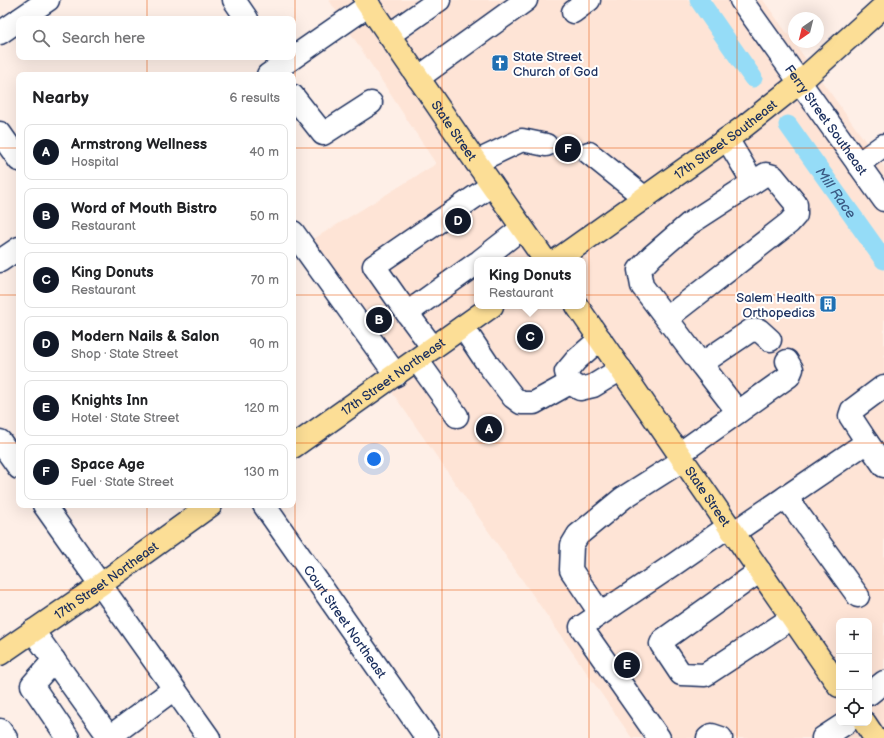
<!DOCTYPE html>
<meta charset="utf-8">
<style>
:root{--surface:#fff;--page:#f2f2f2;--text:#202124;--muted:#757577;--line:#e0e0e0;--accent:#111827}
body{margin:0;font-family:"Balsamiq Sans",sans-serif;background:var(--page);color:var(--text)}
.controls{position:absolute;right:12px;bottom:12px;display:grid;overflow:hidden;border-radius:8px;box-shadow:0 4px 16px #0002}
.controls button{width:36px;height:36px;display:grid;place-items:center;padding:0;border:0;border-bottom:1px solid var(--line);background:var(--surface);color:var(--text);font:20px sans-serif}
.compass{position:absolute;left:788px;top:12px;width:36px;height:36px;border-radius:50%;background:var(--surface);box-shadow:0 4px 16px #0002;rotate:215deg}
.you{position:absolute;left:374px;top:459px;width:14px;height:14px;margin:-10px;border:3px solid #fff;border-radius:50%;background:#1a73e8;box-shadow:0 0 0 6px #1a73e833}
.badge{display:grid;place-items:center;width:26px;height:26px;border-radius:50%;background:var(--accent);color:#fff;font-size:13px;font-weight:700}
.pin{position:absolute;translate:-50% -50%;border:2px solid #fff;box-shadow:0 1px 4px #0006}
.popup{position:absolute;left:474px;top:257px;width:112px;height:52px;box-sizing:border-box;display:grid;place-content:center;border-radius:8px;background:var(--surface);filter:drop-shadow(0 1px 3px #0005);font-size:13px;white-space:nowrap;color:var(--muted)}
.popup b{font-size:15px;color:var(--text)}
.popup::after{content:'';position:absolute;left:50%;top:100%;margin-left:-8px;border:8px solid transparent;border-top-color:var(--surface)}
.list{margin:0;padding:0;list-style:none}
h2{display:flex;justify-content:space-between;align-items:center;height:52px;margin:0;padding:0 16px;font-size:17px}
h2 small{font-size:13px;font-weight:400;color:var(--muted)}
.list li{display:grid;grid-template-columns:26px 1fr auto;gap:12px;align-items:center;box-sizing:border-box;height:56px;margin:0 8px 8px;padding:0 8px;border:1px solid var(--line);border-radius:8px}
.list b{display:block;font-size:15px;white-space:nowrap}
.list p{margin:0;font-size:13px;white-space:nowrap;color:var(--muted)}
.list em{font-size:13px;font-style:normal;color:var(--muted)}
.icon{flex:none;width:22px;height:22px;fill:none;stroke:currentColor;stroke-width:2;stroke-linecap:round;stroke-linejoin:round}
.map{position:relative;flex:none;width:884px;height:738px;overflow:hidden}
.search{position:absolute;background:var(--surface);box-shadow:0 4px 16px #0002;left:16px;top:16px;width:280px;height:44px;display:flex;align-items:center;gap:10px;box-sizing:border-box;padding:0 14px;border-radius:8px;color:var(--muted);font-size:15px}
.panel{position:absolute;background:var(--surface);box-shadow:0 4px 16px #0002;left:16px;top:72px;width:280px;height:436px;border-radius:8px}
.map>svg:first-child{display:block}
</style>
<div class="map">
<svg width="884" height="738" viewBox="0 0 884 738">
<rect width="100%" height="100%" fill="#feefe7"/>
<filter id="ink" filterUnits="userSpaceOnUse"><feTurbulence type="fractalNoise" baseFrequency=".025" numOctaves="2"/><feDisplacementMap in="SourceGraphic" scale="8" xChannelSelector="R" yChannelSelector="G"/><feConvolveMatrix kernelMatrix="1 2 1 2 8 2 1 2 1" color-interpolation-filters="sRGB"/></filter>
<g filter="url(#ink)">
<!-- built -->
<path fill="#fee4d6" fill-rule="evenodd" d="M329 0H763L884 167V738H632L294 251 436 164ZM477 260H583V306H477ZM839 621H869V723H839Z"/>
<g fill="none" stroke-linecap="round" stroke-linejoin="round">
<!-- canal -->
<g stroke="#95dcf7" stroke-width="19">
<path d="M699 0 753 78"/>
<path id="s1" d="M788 125 884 260"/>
</g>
<!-- minor-tunnel -->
<path stroke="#d1c9cc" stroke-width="22" stroke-dasharray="22 11" stroke-linecap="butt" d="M546 145 589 153"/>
<!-- minor casing -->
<g stroke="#1b2f5e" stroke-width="25">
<g id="minor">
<path d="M234 0 247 19"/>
<path id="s2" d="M741 0 884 200"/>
<path d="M573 12 589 0"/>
<path d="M20 19 48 0"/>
<path d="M0 33 19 20"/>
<path d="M389 35 439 0"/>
<path d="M268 75 369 5"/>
<path d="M418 78 526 0"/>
<path d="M293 96 323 134 371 103"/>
<path d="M0 133 19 160"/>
<path d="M727 139 753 182"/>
<path d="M589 153 645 198"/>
<path d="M476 162 522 140 546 145"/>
<path d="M858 164 884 145"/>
<path d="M293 232 396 375"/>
<path d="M481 260 522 228"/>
<path d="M0 261 19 248"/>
<path d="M477 263 407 313 374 266 492 185"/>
<path d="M407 313 433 348"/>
<path d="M667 318 789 223 796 215V204L773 176 766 174 689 224 652 256 639 270 642 286 701 364"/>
<path d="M463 327 487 363 513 397 521 403H534L570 383"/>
<path d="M600 339 576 360 566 372 570 383 580 389 593 386 621 369"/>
<path d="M417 360 457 416"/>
<path d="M738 412 701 364 750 331 759 330 770 340"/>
<path d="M0 441 19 468"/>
<path d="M867 442 850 416 852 410 884 386"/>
<path d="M679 454 789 376 792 369 787 361"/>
<path d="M786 497 858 596"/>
<path d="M44 505 209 738"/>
<path id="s3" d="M264 505 427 738"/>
<path d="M733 533 867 442 884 466"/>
<path d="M760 571 663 640 661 644 681 674 705 675 792 618"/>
<path d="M600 613 571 570 572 545 578 535 623 498 683 460"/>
<path d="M33 631 109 737"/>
<path d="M54 660 32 685 68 738"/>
<path d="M869 694 884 682"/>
<path d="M0 730 6 738"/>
<path d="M108 738 174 689"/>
<path d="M659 738 581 627 676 563 729 526"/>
<path d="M708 738 712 735 721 738"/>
<path d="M823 738 846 723"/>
</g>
</g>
<!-- major casing -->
<g stroke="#1b2f5e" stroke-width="25">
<g id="major">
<path id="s4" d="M365 0 476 162 545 260"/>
<path id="s5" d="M557 260 741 129 799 83 884 6"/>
<path id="s6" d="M577 306 839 686"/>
<path id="s7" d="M293 447 492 306"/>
<path id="s8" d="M0 654 100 585 211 505"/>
<path d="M865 723 875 738"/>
</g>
</g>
<!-- minor -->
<use href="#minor" stroke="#fff" stroke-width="22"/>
<!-- major -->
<use href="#major" stroke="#fcde96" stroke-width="22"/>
</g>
</g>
<!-- grid -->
<path fill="none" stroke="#e8590c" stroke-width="1" stroke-opacity="0.55" d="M147 0V19M295 0V738M442 0V738M589 0V738M737 0V738M147 57V75M0 148H19M293 148H884M0 295H19M293 295H884M0 443H19M293 443H884M147 505V738M0 590H884"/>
<!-- icons -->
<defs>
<g id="church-square" transform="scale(0.9)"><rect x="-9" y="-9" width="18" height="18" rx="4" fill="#1f6fb2" stroke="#fff"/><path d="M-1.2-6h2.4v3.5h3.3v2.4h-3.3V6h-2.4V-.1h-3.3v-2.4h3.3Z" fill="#fff"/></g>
<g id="building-square" transform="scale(0.9)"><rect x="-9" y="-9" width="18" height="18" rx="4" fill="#1f6fb2" stroke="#fff"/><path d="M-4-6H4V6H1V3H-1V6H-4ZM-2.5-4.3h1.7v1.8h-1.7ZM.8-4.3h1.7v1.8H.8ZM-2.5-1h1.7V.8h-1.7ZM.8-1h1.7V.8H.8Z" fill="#fff"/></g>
</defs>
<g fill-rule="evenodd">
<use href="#church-square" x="500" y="63"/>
<use href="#building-square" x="828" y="304"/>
</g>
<g text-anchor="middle" stroke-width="4" stroke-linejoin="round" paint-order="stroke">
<!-- poi labels -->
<g font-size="13" fill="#1b2f5e" stroke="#fff" text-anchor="start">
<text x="513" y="61">State Street<tspan x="513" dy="15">Church of God</tspan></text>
<text x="815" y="302" text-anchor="end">Salem Health<tspan x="815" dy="15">Orthopedics</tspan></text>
</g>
<!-- street labels -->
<g font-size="13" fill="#1b2f5e" stroke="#fff">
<text dy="5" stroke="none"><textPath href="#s2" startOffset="147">Ferry Street Southeast</textPath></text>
<text dy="5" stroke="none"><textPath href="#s4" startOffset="158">State Street</textPath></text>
<text dy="5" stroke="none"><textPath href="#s5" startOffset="207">17th Street Southeast</textPath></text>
<text dy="5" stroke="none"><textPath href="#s7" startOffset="122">17th Street Northeast</textPath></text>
<text dy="5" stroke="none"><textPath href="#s6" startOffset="231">State Street</textPath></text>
<text dy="5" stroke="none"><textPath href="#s8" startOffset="129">17th Street Northeast</textPath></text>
<text dy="5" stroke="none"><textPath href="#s3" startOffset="142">Court Street Northeast</textPath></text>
</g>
<!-- water labels -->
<g font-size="14" font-style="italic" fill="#3a5a84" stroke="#fff">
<text dy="5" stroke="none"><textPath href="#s1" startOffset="83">Mill Race</textPath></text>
</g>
</g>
</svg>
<div class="controls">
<button>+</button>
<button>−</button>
<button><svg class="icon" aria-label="locate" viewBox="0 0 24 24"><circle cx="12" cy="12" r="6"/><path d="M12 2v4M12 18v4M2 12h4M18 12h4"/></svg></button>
</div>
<svg class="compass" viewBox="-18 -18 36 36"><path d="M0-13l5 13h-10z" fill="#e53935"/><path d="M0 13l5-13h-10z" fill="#757577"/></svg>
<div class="you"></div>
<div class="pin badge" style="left:489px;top:429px">A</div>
<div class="pin badge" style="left:379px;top:320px">B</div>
<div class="pin badge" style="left:530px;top:337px">C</div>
<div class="popup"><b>King Donuts</b>Restaurant</div>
<div class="pin badge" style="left:458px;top:221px">D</div>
<div class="pin badge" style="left:627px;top:665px">E</div>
<div class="pin badge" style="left:568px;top:149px">F</div>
<div class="search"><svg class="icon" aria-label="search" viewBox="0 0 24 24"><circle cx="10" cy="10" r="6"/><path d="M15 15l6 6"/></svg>Search here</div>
<section class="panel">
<h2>Nearby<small>6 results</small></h2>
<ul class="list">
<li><span class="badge">A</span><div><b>Armstrong Wellness</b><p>Hospital</p></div><em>40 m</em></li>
<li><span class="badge">B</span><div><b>Word of Mouth Bistro</b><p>Restaurant</p></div><em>50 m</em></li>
<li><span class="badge">C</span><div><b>King Donuts</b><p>Restaurant</p></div><em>70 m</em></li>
<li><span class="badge">D</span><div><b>Modern Nails &amp; Salon</b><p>Shop · State Street</p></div><em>90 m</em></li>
<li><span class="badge">E</span><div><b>Knights Inn</b><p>Hotel · State Street</p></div><em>120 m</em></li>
<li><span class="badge">F</span><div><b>Space Age</b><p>Fuel · State Street</p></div><em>130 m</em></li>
</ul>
</section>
</div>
